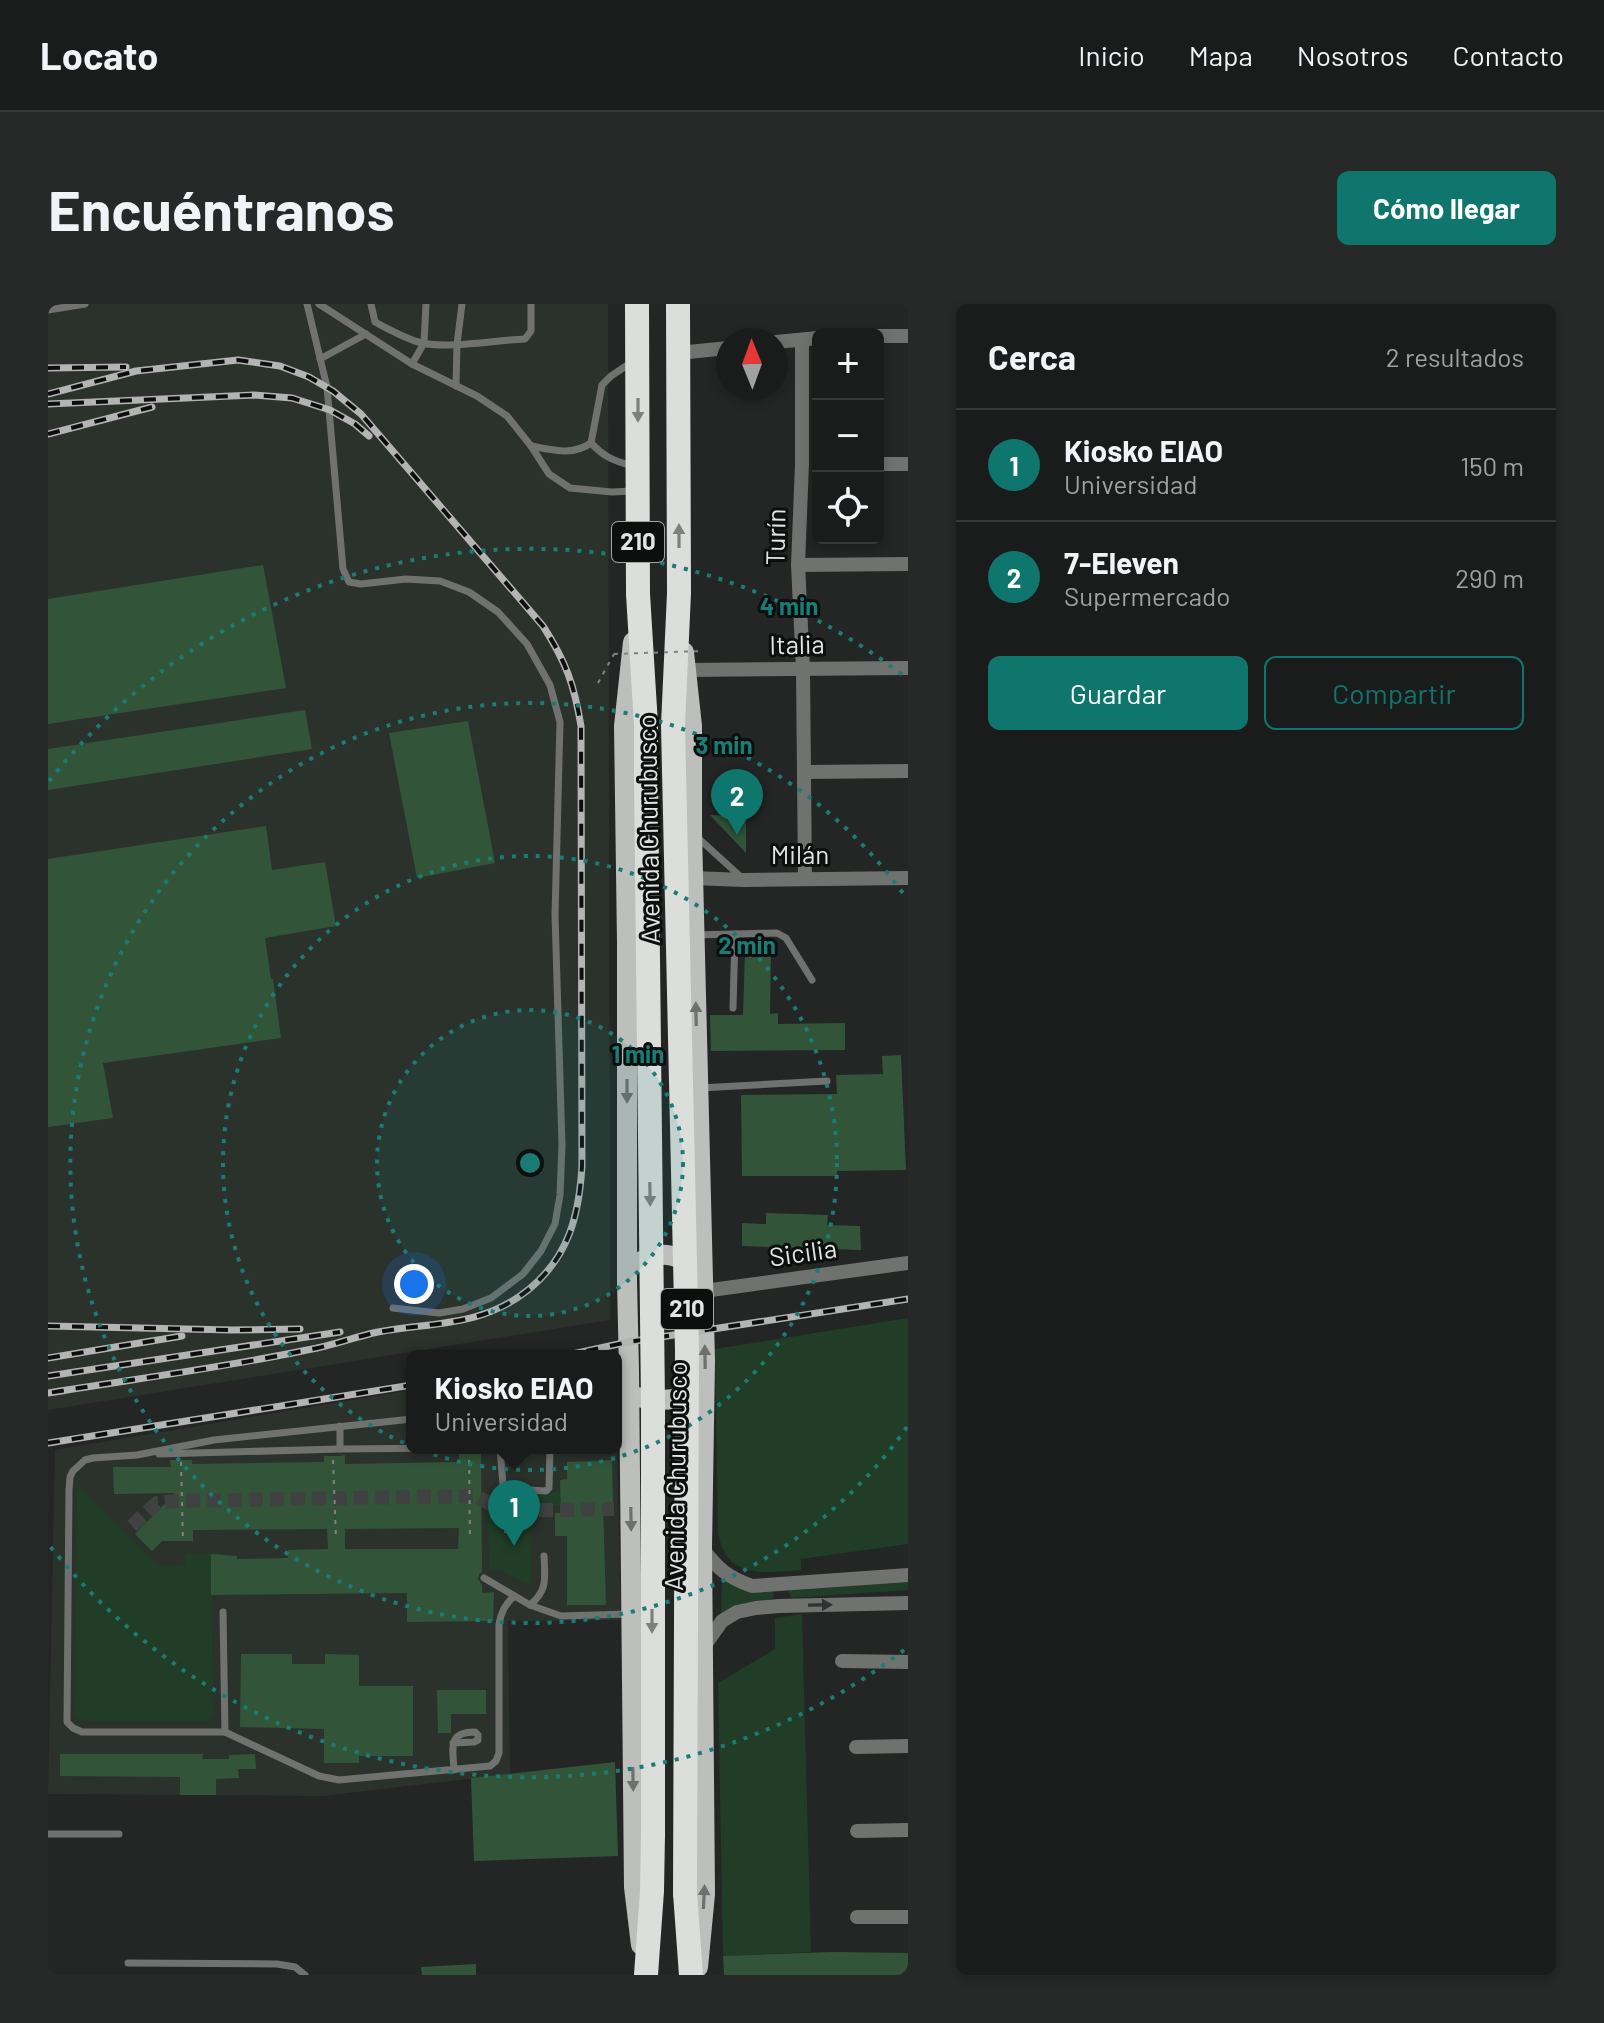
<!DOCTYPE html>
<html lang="es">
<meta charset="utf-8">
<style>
:root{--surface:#1a1c1b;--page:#272928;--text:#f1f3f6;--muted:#9fa1a3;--line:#383a3a;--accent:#0f766e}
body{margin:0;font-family:Barlow,sans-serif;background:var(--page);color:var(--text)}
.controls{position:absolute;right:24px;top:24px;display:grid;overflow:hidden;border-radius:12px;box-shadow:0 4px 12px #0003}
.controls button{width:72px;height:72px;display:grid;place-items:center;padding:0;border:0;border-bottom:2px solid var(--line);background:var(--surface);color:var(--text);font:40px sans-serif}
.compass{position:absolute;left:668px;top:24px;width:72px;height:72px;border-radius:50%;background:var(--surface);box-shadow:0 4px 12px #0003;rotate:359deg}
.you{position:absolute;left:366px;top:980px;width:28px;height:28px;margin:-20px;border:6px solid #fff;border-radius:50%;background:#1a73e8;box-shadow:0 0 0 12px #1a73e833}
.badge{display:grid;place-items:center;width:52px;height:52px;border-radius:50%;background:var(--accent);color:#fff;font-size:26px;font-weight:700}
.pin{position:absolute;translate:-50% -66px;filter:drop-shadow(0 2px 4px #0008)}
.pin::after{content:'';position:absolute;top:42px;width:28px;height:24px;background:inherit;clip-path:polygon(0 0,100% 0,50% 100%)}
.popup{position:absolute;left:358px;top:1046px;width:216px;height:104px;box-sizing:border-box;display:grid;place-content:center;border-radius:12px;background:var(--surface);filter:drop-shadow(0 2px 6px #0005);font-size:26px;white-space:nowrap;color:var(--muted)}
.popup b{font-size:30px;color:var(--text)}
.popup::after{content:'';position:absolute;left:50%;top:100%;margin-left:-16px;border:16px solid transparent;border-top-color:var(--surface)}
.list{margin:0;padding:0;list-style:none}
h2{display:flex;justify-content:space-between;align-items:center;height:104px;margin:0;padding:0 32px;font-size:34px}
h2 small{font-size:26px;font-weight:400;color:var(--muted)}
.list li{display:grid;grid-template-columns:52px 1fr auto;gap:24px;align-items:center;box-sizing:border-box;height:112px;padding:0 32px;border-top:2px solid var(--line)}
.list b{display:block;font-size:30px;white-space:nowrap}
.list p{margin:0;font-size:26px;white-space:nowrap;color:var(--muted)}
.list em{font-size:26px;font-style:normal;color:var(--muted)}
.actions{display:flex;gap:16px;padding:24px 32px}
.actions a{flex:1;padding:18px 0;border:2px solid var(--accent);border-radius:12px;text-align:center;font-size:28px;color:var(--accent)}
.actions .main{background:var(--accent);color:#fff}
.icon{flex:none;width:44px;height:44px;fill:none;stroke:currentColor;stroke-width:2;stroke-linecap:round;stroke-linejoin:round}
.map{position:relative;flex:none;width:860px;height:1671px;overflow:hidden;border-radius:12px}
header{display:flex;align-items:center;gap:48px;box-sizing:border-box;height:112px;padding:0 40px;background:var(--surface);border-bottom:2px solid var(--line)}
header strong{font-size:38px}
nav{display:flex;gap:44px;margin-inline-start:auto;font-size:28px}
.intro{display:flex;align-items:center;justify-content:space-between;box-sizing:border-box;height:192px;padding:0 48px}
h1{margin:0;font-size:56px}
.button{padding:20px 36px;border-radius:12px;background:var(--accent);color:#fff;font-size:28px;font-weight:700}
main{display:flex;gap:48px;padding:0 48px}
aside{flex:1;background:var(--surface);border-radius:12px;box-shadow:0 4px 12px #0003}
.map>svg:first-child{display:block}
</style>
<header>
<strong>Locato</strong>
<nav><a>Inicio</a><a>Mapa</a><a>Nosotros</a><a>Contacto</a></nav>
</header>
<div class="intro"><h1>Encuéntranos</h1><a class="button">Cómo llegar</a></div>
<main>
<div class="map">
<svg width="860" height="1671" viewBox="0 0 860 1671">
<rect width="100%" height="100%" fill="#232624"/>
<!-- built -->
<g fill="#2b322c">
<path d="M0 0H560L562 1016 0 1106Z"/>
<path d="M364 1086V1144H568V1108L573 1316 460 1317 462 1470 275 1492 0 1490 7 1146Z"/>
</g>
<!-- green -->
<g fill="#213d27">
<path d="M860 1014V1240L753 1255V1266C715 1269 676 1275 670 1227L667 1045Z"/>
<path d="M29 1180 111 1262 137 1261V1250H163L165 1409 163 1414 159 1417H37L32 1416 27 1410Z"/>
<path d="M440 1188H513V1201H454L440 1192Z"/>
<path d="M440 1205 455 1211 483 1213V1281L451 1266 441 1265Z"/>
<path d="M674 1273 725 1286 726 1294 673 1311Z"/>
<path d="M860 1276V1286L744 1294 740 1288 742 1284Z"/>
<path d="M754 1310 763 1648 675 1652 670 1379 727 1345V1314Z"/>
</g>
<!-- water -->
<path fill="#5b7f61" d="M456 1214H472V1230L456 1229Z"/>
<!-- building -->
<g fill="#325539" fill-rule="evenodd">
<path d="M215 261 238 384 0 420V295Z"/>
<path d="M257 406 264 445 0 486V445Z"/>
<path d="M420 417 447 559 369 574 341 429Z"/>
<path d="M662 511 698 512V549Z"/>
<path d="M218 522 224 566 277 558 288 622 217 634 223 675H225L233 734 55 759 65 814 0 823V555Z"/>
<path d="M723 646 722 710 730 709V720L797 719V746L663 747 662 711H695L697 647Z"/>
<path d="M853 751 858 866 789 867V872H694L693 791 789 790 788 771 835 770 834 752Z"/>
<path d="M718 909 780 911 779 921 812 922 813 946 694 942V919L718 920Z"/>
<path d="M413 1146H433L434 1268 431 1270 430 1275 434 1281V1289L446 1288 445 1317 359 1318V1289L163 1291V1250L189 1252V1255L240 1254V1246L280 1245 279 1225 145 1226V1237H114L104 1247 87 1230 127 1189 66 1190 65 1163H123L122 1156H144V1160L276 1158V1152H292L297 1151V1160L411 1158V1149ZM411 1224 410 1245H297V1225Z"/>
<path d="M564 1156 565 1199 555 1200 558 1301H519V1232H507V1209H513L512 1176 519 1175V1158Z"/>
<path d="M193 1350H244V1360H277V1350L311 1351V1382H365V1452H311V1459H276V1425L192 1423Z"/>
<path d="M389 1386H438V1410H403V1429H390Z"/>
<path d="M12 1450H155L154 1455H181V1451L207 1450 208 1465H190L191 1474 168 1475V1491H132V1473L12 1472Z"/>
<path d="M567 1458 570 1552 426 1557 423 1474Z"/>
<path d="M783 1648 860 1649V1671H676L675 1652Z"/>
<path d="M428 1660V1671H374L373 1663Z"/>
</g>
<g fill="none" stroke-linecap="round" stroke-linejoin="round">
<!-- street-tunnel -->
<path stroke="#404241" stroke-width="14" stroke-dasharray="14 7" stroke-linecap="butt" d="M84 1222 109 1199 127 1197 428 1192 455 1207 566 1205"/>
<!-- path -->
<g stroke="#818382" stroke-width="2" stroke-dasharray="4 6" stroke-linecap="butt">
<path d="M550 379 566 350"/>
<path d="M421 1146 422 1234"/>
<path d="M285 1156 288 1235"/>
<path d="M133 1158 135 1237"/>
</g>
<!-- lane -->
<g stroke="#707270" stroke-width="7">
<path d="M259 0 279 83 295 265 301 278 313 280 358 275 392 277 421 288 450 308 479 340 502 381 512 418 507 611 514 841 512 891 507 920 493 947 475 970 443 994 415 1005 391 1009 345 1004"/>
<path d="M271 0 364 60 429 92 459 112 483 142 501 170 522 184 564 188 583 187"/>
<path d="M323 0 327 18C342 26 358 35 374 39 400 45 448 36 477 35L483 27V0"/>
<path d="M0 6 37 0"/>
<path d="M272 55 318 30"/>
<path d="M364 60 376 39 378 0"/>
<path d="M408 82 409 40 414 0"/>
<path d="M543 139C556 153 566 157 585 162"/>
<path d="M483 142C505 146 524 152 543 139L554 81 563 72 584 58"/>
<path d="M649 533 693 573"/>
<path d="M647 631 729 629 738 634 764 676"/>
<path d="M685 704 687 630"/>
<path d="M652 784 779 777"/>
<path d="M364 1115 166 1136 89 1151 45 1154 37 1156 25 1167 22 1173 21 1186 19 1418 25 1424 34 1428H177L271 1472 291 1476 442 1462 448 1457 451 1449V1320C453 1308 457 1301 466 1292"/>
<path d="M292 1122V1145"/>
<path d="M452 1144 455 1181 465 1185 498 1187 501 1184 502 1144"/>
<path d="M526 1144V1146"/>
<path d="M111 1150 292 1145 407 1144"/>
<path d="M436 1274 482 1301 513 1312 580 1310"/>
<path d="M482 1301C500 1286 497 1274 496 1252"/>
<path d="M175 1308 177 1428"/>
<path d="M405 1439 426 1438 430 1436V1431L427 1428C399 1428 405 1444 406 1466"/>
<path d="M0 1530H71"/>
<path d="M80 1659 229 1660 247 1663 257 1671"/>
</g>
<!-- street -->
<g stroke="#707270" stroke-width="14">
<path d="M830 32H860"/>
<path d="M754 36V160L750 261 755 365 757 575"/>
<path d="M728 38 770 34"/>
<path d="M630 49 680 44"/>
<path d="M830 160H860"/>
<path d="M750 261 860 260"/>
<path d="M638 366 860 364"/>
<path d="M757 468 860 467"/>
<path d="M645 574 696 576 860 574"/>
<path d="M656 987 860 959"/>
<path d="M654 1244C670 1265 679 1273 704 1282L860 1271"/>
<path d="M655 1344 674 1317 689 1308 708 1304 731 1302 860 1299"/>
<path d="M794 1357 860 1358"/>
<path d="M808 1443 860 1442"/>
<path d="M809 1527 860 1526"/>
<path d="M809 1613H860"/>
</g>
<!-- primary -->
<g stroke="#bdbfbd" stroke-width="20">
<path d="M585 338 576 422 579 639V977L581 1067 586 1583 593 1641"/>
<path d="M636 348 644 422V529L657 1057 654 1244 657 1590 650 1663"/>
<path d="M590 959C611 945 630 950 648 965"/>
<path d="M589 1093C610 1097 633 1098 652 1087"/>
</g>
<!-- highway -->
<g stroke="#dbdedb" stroke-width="24">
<path d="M589 0 590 290 598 421V476"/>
<path d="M625 421 631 289 630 0"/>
<path d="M637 1589 643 1671"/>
<path d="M598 1671 604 1587 605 1530"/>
</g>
<!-- rail casing -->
<g stroke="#b3b4b3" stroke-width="7">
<g id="rail">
<path d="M0 64 78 63"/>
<path d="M0 90 88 67 190 56 232 62 261 73 285 87 313 110 495 322C518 358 526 380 533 422L534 862C531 911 521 953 480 986 434 1023 384 1018 330 1028 306 1033 283 1042 259 1046 173 1064 86 1075 0 1089"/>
<path d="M0 100 206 91 244 94 282 106 307 120 321 132"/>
<path d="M0 130 104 103"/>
<path d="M0 1022 184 1026 252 1025"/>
<path d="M515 1052 580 1038 860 995"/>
<path d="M0 1054 134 1032"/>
<path d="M0 1072 292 1028"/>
<path d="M0 1139 364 1081"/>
</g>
</g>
<!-- rail -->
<use href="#rail" stroke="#0d0e0e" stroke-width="4" stroke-dasharray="12" stroke-linecap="butt"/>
<!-- path-bridge -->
<path stroke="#818382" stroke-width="2" stroke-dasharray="4 6" stroke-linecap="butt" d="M566 350 654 347"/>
<!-- highway-bridge -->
<g stroke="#dbdedb" stroke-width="24">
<path d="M625 421 639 1046 637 1589"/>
<path d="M598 476 605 1100V1530"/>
</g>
</g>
<!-- one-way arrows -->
<defs><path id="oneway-solid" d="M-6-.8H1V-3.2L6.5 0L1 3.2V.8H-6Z" transform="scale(2)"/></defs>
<g fill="#7e807f">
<use href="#oneway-solid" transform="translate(590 106) rotate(90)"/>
<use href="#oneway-solid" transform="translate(631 232) rotate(-90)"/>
<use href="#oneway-solid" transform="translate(602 890) rotate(89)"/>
<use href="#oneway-solid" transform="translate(604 1317) rotate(90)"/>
</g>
<g fill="#6e6f6e">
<use href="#oneway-solid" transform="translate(648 710) rotate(-91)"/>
<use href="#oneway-solid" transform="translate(579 787) rotate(90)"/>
<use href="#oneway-solid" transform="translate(657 1053) rotate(-91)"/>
<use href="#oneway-solid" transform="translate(583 1215) rotate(89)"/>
<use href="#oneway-solid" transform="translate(585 1475) rotate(89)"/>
<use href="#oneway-solid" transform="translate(656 1593) rotate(-87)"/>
</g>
<use fill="#303130" href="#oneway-solid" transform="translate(772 1301) rotate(-1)"/>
<!-- distance rings -->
<circle cx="482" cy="859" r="153" fill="#1a7c74" fill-opacity=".12"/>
<g fill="none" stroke="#1a7c74" stroke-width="4" stroke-dasharray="4 8">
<circle cx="482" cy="859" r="153"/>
<circle cx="482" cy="859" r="307"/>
<path d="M859 1123A460 460 0 1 1 859 595"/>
<path d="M856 1346A614 614 0 0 1 1 1241M1 477A614 614 0 0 1 856 372"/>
</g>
<g text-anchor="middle" stroke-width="6" stroke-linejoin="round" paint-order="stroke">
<!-- shield labels -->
<g fill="#0d0e0e" stroke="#a3a4a3" stroke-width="2">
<rect x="564" y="218" width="52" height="40" rx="6"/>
<rect x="613" y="985" width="52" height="40" rx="6"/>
</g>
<g font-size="24" font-weight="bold" fill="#e3e4e3">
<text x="590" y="246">210</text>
<text x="639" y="1013">210</text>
</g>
<!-- street labels -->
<g font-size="26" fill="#e3e4e3" stroke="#0d0e0e">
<text transform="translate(728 233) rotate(-89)" y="9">Turín</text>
<text transform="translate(749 341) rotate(-1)" y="9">Italia</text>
<text transform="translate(601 525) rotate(-91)" y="9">Avenida Churubusco</text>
<text x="752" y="560">Milán</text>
<text transform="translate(755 949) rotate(-8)" y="9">Sicilia</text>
<text transform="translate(628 1172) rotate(-89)" y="9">Avenida Churubusco</text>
</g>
</g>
<circle cx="482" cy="859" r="12" fill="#1a7c74" stroke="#0d0e0e" stroke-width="4"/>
<g font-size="24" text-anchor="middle" font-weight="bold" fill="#1a7c74" stroke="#0d0e0e" stroke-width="6" stroke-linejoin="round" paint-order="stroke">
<text x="741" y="311">4 min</text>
<text x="676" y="450">3 min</text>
<text x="699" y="650">2 min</text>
<text x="590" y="759">1 min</text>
</g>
</svg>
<div class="controls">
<button>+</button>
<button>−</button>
<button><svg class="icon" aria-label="locate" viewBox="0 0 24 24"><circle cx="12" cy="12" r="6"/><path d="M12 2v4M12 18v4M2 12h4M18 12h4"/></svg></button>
</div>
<svg class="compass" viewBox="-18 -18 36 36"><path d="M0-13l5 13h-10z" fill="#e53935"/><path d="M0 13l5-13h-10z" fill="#9fa1a3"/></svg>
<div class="you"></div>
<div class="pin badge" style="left:466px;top:1242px">1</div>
<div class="popup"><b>Kiosko EIAO</b>Universidad</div>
<div class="pin badge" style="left:689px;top:531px">2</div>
</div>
<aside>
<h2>Cerca<small>2 resultados</small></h2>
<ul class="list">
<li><span class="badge">1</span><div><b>Kiosko EIAO</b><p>Universidad</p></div><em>150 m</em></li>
<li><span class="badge">2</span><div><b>7-Eleven</b><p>Supermercado</p></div><em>290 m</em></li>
</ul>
<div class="actions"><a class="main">Guardar</a><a>Compartir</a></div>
</aside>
</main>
